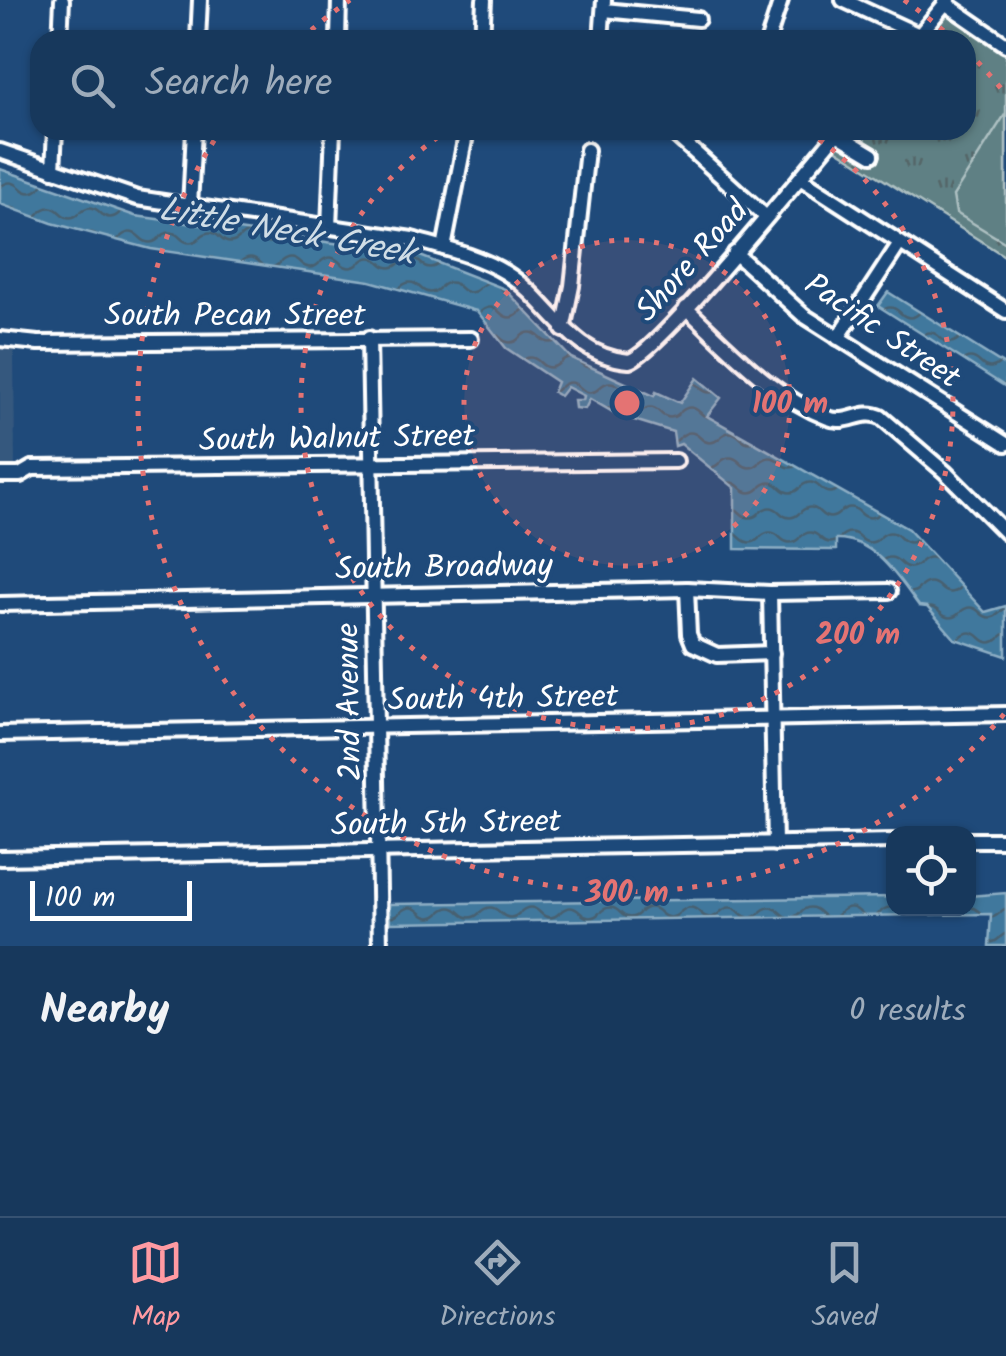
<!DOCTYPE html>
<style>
:root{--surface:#17385c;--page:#244365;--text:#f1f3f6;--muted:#9eacbb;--line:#365272;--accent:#ff9aa2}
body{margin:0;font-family:Kalam,sans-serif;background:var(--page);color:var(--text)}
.controls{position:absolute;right:30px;bottom:30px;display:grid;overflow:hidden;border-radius:20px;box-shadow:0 2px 8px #0004}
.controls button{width:90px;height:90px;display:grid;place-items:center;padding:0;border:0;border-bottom:2px solid var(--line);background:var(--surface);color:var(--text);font:50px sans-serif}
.scale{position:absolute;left:30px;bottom:25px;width:162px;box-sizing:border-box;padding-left:10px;border:5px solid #fff;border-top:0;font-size:28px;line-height:35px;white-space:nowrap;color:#fff;-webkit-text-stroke:8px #1f4a7a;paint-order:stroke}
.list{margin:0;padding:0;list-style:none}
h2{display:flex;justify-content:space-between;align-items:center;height:130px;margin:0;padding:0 40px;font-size:42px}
h2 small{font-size:32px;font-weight:400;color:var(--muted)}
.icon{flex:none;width:55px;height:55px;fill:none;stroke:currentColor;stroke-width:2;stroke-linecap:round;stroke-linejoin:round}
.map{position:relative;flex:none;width:1006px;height:946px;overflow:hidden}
.search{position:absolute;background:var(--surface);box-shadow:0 2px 8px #0004;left:30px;right:30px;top:30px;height:110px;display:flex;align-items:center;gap:25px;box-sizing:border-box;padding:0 35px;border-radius:30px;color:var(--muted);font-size:38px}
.sheet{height:270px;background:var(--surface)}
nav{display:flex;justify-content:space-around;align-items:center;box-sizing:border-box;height:140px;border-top:2px solid var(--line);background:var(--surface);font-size:28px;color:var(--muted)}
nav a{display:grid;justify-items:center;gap:5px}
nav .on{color:var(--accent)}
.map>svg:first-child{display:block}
</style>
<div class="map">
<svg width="1006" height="946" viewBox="0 0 1006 946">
<defs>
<pattern id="grass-tufts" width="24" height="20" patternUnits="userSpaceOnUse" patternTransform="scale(2.5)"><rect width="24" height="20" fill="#5e8084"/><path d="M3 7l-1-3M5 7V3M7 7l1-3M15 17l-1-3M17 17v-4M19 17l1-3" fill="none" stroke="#556668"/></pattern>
<pattern id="water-waves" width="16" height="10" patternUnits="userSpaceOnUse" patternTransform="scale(2.5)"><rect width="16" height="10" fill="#41789d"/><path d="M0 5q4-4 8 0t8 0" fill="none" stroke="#476070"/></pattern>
</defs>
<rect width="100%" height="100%" fill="#1f4a7a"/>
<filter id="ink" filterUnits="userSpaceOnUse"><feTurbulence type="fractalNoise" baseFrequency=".01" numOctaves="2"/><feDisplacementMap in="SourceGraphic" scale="20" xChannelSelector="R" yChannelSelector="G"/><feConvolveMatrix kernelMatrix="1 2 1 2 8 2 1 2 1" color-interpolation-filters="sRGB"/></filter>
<g filter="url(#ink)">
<!-- built -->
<path fill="#35587e" d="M0 347H14L15 470 0 471Z"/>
<!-- grass -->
<path fill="url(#grass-tufts)" stroke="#aec0c2" stroke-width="2.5" d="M953 3 1006 36V257L832 147 846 130H966V40H922Z"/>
<!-- garden -->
<path fill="#5e8084" stroke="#aec0c2" stroke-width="2.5" d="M1006 113V243L956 213 953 196Z"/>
<!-- water -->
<g fill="url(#water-waves)" stroke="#8daec4" stroke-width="2.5">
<path d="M0 169 135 216 415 254 505 289 571 358 654 396 656 392 680 403 697 378 721 398 707 416 908 529 985 612 1006 606V656L955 639 927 607 919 606C899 579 874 538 836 539V550L735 549V488L681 444 675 446 673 432 618 415 590 399 585 409 575 408 574 400H583L584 396 567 387 560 396 553 392 557 382 506 348 477 311 370 281 151 249 52 223 0 204Z"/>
<path d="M888 292 1006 366V387L878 306Z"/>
<path d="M1006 893V946H989L991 914 390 923 389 904 893 897 894 908H968L969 896Z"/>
</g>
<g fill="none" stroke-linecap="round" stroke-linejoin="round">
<!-- minor casing -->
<g stroke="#fff" stroke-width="20">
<g id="minor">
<path d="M843 0 919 35"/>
<path d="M945 3 1006 45"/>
<path d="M604 10 698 19"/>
<path d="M917 38 948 0"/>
<path d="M60 40 62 0"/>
<path d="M198 40 200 0"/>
<path d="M338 40 339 0"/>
<path d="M482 40 484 0"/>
<path d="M601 40 604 0"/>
<path d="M768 40 781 0"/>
<path d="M670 130 766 217"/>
<path d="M837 134 872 155"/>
<path d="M0 151 137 198 412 239C443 248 479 256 506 273 551 301 569 356 629 361 658 353 810 165 840 130"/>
<path d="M53 170 55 130"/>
<path d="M800 178 1006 311"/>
<path d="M190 206 194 130"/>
<path d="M329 227 333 130"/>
<path d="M444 248 467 130"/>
<path d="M735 253 803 315 1006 444"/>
<path d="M686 308C729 348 772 396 828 418 848 426 862 408 881 417L945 472 1006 533"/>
<path d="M563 330 572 286 587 150"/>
<path d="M369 338 380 946"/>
<path d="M838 338 900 243"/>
<path d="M0 339 38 343 471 339"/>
<path d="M0 475H20L32 468 676 461"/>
<path d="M687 589 689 634 693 644 717 655 772 653"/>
<path d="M770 593 775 844"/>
<path d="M0 604 687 589 770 593 889 591"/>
<path d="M0 734 1006 714"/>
<path d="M968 840H1006"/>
<path d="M0 858 894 841"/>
</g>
</g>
<!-- minor -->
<use href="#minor" stroke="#1f4a7a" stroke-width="12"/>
</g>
</g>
<!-- distance rings -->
<circle cx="627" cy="403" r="163" fill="#e47373" fill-opacity=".12"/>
<g fill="none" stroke="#e47373" stroke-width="5" stroke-dasharray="5 10">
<circle cx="627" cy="403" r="163"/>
<path d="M807 131A326 326 0 1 1 447 131"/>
<path d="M1004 714A489 489 0 0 1 219 133M300 40A489 489 0 0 1 350 0M904 0A489 489 0 0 1 954 40M967 51A489 489 0 0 1 1004 92"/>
</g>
<g text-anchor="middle" stroke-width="8" stroke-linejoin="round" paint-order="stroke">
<!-- street labels -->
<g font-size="32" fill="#fff" stroke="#1f4a7a">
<text transform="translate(691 260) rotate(-48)" y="11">Shore Road</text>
<text x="235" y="325">South Pecan Street</text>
<text transform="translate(883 330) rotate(34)" y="11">Pacific Street</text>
<text transform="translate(337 437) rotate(-1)" y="11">South Walnut Street</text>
<text transform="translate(444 566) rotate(-1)" y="11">South Broadway</text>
<text transform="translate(503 697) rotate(-1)" y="11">South 4th Street</text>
<text transform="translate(348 702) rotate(-91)" y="11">2nd Avenue</text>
<text transform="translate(446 822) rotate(-1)" y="11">South 5th Street</text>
</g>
<!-- water labels -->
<g font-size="35" font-style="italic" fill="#d0dde6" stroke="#1f4a7a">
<text transform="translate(287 230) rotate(10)" y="12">Little Neck Creek</text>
</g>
</g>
<circle cx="627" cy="403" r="15" fill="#e47373" stroke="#1f4a7a" stroke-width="5"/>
<g font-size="30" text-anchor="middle" font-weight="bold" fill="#e47373" stroke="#1f4a7a" stroke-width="8" stroke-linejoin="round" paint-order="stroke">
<text x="790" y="413">100 m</text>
<text x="858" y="644">200 m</text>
<text x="627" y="902">300 m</text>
</g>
</svg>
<div class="controls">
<button><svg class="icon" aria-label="locate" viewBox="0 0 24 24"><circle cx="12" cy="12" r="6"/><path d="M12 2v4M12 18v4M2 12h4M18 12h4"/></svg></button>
</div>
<div class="scale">100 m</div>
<div class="search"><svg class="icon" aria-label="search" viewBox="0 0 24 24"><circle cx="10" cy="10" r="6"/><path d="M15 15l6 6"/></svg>Search here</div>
</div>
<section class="sheet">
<h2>Nearby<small>0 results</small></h2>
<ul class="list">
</ul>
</section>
<nav>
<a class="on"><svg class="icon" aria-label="map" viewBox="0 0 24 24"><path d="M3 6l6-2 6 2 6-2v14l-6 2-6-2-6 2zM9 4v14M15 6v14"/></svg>Map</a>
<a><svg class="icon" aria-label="directions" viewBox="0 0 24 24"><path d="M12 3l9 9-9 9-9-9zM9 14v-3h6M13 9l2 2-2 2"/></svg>Directions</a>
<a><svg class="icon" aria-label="saved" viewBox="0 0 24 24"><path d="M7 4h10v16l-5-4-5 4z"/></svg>Saved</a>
</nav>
